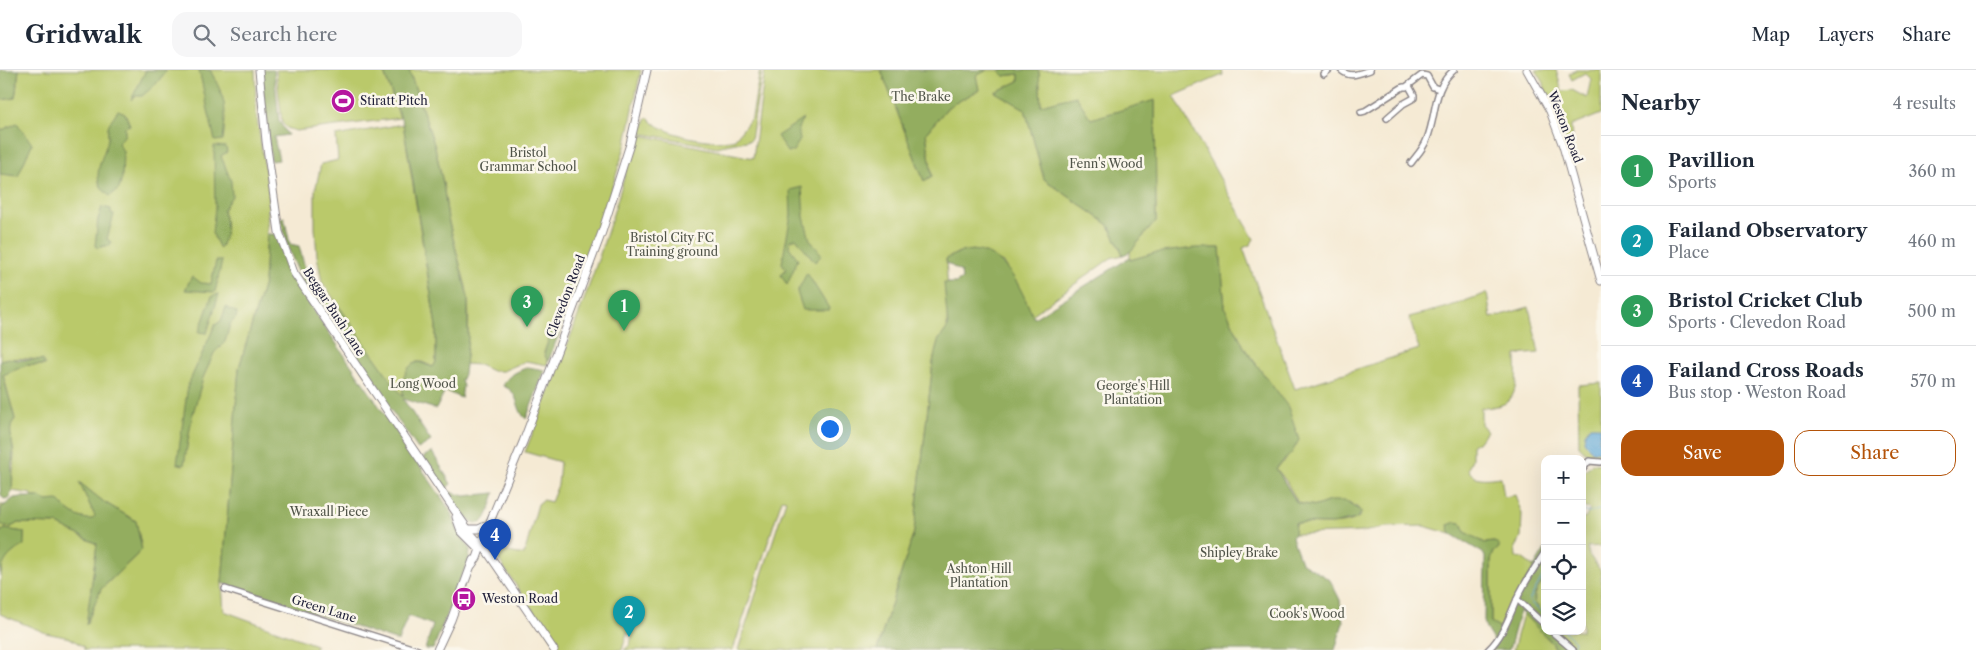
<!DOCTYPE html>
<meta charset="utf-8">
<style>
:root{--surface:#fff;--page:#f6f6f7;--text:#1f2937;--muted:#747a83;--line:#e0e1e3;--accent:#b45309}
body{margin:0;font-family:"Libre Caslon Text",serif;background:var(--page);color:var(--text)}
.controls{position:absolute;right:15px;bottom:15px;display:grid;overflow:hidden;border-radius:10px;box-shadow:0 5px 20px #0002}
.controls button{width:45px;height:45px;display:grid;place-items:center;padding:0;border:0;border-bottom:1px solid var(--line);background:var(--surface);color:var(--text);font:25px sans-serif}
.you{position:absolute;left:829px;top:358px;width:18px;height:18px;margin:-12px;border:4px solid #fff;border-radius:50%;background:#1a73e8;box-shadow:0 0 0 8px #1a73e833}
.badge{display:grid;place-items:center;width:32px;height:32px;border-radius:50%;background:var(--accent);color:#fff;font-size:16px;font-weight:700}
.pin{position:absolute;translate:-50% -41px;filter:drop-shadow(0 1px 2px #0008)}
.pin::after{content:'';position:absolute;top:26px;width:18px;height:15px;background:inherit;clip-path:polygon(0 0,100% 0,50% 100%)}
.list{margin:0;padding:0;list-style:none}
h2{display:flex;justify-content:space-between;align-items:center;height:65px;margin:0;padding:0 20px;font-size:21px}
h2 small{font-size:16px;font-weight:400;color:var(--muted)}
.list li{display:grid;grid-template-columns:32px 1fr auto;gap:15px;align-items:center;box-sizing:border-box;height:70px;padding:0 20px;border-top:1px solid var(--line)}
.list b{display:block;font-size:19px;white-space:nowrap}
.list p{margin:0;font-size:16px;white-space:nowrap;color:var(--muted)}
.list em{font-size:16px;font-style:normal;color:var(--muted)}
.actions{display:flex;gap:10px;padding:15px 20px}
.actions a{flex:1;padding:11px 0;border:1px solid var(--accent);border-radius:15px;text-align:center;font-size:18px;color:var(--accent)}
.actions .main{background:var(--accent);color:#fff}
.icon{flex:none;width:28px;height:28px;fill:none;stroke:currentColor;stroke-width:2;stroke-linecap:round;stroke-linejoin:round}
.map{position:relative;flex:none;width:1601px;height:580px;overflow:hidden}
header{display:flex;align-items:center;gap:30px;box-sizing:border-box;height:70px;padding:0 25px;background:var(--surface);border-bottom:1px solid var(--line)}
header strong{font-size:24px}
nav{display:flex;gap:28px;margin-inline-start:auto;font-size:18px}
.search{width:350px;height:45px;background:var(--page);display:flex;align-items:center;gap:12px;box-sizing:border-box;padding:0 18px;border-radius:15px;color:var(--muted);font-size:19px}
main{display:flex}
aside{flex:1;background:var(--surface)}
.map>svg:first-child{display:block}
</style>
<header>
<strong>Gridwalk</strong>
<div class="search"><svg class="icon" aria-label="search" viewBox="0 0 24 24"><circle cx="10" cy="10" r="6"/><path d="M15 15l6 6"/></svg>Search here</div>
<nav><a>Map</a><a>Layers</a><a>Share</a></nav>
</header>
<main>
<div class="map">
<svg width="1601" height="580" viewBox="0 0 1601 580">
<rect width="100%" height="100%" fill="#fbf7ec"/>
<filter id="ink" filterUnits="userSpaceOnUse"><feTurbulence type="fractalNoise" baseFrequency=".02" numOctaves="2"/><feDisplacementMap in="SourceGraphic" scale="10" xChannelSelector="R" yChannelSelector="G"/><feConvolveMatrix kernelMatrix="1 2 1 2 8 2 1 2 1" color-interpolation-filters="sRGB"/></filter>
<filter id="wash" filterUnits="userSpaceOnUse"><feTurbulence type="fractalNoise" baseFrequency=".0096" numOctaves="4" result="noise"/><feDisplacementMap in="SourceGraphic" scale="20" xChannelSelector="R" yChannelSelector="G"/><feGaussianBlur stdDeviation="1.12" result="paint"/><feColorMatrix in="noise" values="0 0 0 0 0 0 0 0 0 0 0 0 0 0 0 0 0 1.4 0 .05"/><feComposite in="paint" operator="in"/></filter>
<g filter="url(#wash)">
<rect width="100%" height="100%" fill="#f5ead4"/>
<!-- green -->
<g fill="#bac96b" stroke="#6e7653">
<path d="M19 0H255L256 42 269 124 264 213 239 298 222 513 224 541 316 575 315 580H84V577L70 568 46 563 0 544C0 529 0 506 3 492 11 477 26 483 24 462L5 459 0 462V435H5L1 438 0 453 11 457 18 453 57 454 97 474 87 553 101 519 142 480 136 451 104 432 80 413 95 446 92 450C78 450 67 440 58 431H46L39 427H32V424L12 421 14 384 10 361 11 354 15 349 3 304 27 295H45L42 290C30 289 12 287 0 290V30L15 28Z"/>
<path d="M276 0H383L400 48 296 61 287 58 282 53Z"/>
<path d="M409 0H641L626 73 614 112 583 202 570 218 567 215 544 283 548 292 547 295 526 291 503 301H492L479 295 465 294C468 269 471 242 466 217L448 149 443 113 435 77Z"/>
<path d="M760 0H762L751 70 716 77 639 63 640 59 643 57 647 47C662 65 713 75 735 69L752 47Z"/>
<path d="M765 0H881L924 111 932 106 926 63 948 37 979 20 976 6 987 0H999L1004 6 1019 4V11L996 22 1025 39 1044 109 1109 155 1123 185 1111 188 1032 245 1017 213 1003 193 974 180 959 182 946 189 948 223 947 259 938 271 933 292 914 462 877 580H738L786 430 782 429 733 580H624L630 575 632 566 627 563 622 580H560L496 486 503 481 524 485 538 434 543 430 551 432 558 415 560 392 525 382C567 278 608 173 636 64L753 88Z"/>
<path d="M1037 0H1222L1223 5 1218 7 1174 26 1254 169 1250 175 1243 178 1295 319 1419 279 1409 247 1448 237 1487 223 1491 248 1529 237 1539 283 1516 285C1516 304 1521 332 1497 336 1491 337 1486 339 1481 337V354L1487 361 1478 373 1472 374V389L1468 399C1474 412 1489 408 1501 407L1504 427 1515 425 1522 444 1521 468 1515 477 1516 487 1522 488 1534 497 1504 547 1501 558 1491 552V490L1494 482V472L1485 473 1465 462 1461 453 1448 455 1451 464 1424 456 1387 457 1362 462 1339 463 1294 464 1295 453C1310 453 1351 458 1361 445L1358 438 1349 432H1327L1316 436 1298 433 1286 411 1276 398 1286 390 1278 324 1245 279 1225 238 1220 178C1189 179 1160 181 1130 190V182L1156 151 1155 31 1091 49 1041 35 1039 2Z"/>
<path d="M1536 0H1556L1562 21 1572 20 1587 28 1591 9 1585 3 1572 10 1569 4 1576 0H1601V44L1571 56 1572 70 1567 71 1565 68 1545 20 1544 13Z"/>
<path d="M403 54 436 256V292L433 297 422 292H416L403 311V328L322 212 317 186 315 158V121L321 94 338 90 336 66Z"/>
<path d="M1601 313V390L1591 388 1579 376 1578 315Z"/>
<path d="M1592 393 1601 394V476L1587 477 1589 485 1601 501V576L1600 580H1574L1558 561H1582V448L1585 449 1590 439 1582 437V404Z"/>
<path d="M1545 507V548C1528 532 1535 523 1545 507Z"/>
<path d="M1523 544 1553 574 1556 580H1513Z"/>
</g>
<!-- forest -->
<g fill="#93ad5f" stroke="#5a684d">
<path d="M0 0H19L15 28 0 30Z"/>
<path d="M146 0H167L156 14 142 26H135L131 30Z"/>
<path d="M199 0H210C226 29 227 37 223 70L215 71Z"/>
<path d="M261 0H274L279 51 288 65 274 67 279 90 271 91Z"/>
<path d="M383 0H409L435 77 443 113 448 149 468 227V269L464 304 461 311 463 316 461 328 445 321 436 339 403 329 431 371 418 379 303 213 288 178 280 148 284 147 290 174 299 176C306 202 309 218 335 231L403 327C402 313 403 295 419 292L433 297 436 292V256L411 99 403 54Z"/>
<path d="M881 0H987L976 6 979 20 948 37 926 63 932 106 924 111Z"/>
<path d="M999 0H1037L1039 2 1041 35 1076 26 1091 49 1155 30 1156 151 1130 182 1123 185 1109 155 1044 109 1025 39 995 22 1019 11V4L1004 6Z"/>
<path d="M118 40 125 43 130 55 125 57V65L118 73 123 81 122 108 119 119 110 126C89 111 101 93 107 73 109 68 107 62 108 57 109 52 115 45 118 40Z"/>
<path d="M803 49 798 58 800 70 793 81 787 82 777 66Z"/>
<path d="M17 53 32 74 18 106 0 104V61Z"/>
<path d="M214 76 226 77 227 82 221 86 231 111 232 126 223 140C227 156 227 165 220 179L212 163 215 138Z"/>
<path d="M802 117 804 147 810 170 822 185 815 192 796 168 790 171 789 177 798 189 787 215 781 205 786 199 782 193 791 145 790 120Z"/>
<path d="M102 137 111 139V143L114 144 107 169 111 172 110 176H104L98 178 95 176 98 149Z"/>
<path d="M267 164H276L291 207 452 443C455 454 458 462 465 471 467 474 470 477 470 481 470 498 453 514 452 532L433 579H425L433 555 408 546 398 571 222 513 239 298 264 213Z"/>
<path d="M1195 178H1220L1225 238 1245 279 1288 337 1299 370 1291 384 1276 398 1297 433 1316 436 1330 431H1346L1362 442 1356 449 1333 454 1295 453 1294 464 1292 467 1301 492 1330 510 1340 530 1343 552 1335 580H877L914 462 933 292 938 271 948 257 944 213H956L962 209 961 202 947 193 946 189C957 182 970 178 983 182 1012 192 1022 223 1034 248L1129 188 1130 190 1154 183Z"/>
<path d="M216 191H222L215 222 185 220 192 206 201 213 211 214Z"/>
<path d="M583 202 548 292 544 283 567 215 570 218Z"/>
<path d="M807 203 830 240H803L797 222Z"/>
<path d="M219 224 207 263 199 262 212 226Z"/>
<path d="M226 237 237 243 236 248 230 254 225 272 214 283 203 308 192 347 184 395 177 394 188 315 215 255 221 251Z"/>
<path d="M8 288 18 290H43L45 295H27L3 305 15 349C6 360 14 371 13 384 13 389 11 395 12 400 12 411 14 418 9 428L4 429 1 425 0 415V290Z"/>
<path d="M528 297 545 300 526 349C515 339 520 322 503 316 506 305 519 301 528 297Z"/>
<path d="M432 382 451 414 445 420 423 387Z"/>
<path d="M79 412 104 432 136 451 142 480 101 519 86 555 97 474 57 454 18 453 11 457H5L0 453 1 438 14 428 21 427H39L46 431 58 430C67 440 78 450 92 449L95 446Z"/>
<path d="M450 422 465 426 495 423C492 431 490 442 485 449 474 465 453 431 447 424Z"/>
<path d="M1456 452 1461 453 1465 462 1485 473 1494 472 1499 474V478L1494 482 1491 490V552L1501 558 1504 547 1545 479V507L1534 526 1535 532 1545 548V561H1558L1574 580H1556L1553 574 1520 541 1509 580H1490L1496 575 1486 559 1484 551 1485 487 1483 483 1451 464 1448 455Z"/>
<path d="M5 459 24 462V475C8 485 4 489 0 506V462Z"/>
</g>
<!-- water -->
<path fill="#60a7d6" stroke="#416488" d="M1590 356H1597L1601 358 1599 368 1600 382 1592 381 1584 371 1585 363Z"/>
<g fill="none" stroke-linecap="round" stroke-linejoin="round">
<!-- stream -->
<g stroke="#60a7d6" stroke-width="1">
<path d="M1582 441 1590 443 1601 439"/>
<path d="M1545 502 1529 531 1545 545"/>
<path d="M1564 561 1575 571 1573 577"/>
</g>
</g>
</g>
<g filter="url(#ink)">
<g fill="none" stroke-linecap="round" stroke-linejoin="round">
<!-- street casing -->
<g stroke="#8c8688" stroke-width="8">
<g id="street">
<path d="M1341 0C1350 9 1360 3 1370 0"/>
<path d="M1324 4 1329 0"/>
<path d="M1361 42 1365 41 1403 17H1406L1422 5 1427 6 1433 17 1439 19"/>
<path d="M1387 48 1403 34 1414 28V25L1409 16"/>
<path d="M1411 93C1417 85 1424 78 1427 69 1437 45 1432 18 1454 0"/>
<path d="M1582 400 1589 391 1601 392"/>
<path d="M225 519 418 580"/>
<path d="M1517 529 1545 555"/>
<path d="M1551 561 1573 580"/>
<path d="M1488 580C1503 566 1509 547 1517 529 1524 513 1535 497 1545 482"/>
</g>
</g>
<!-- secondary casing -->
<g stroke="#8c8688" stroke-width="9">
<g id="secondary">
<path d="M259 0 266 71 279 162 294 203 455 441 472 465 486 480 554 580"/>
<path d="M1527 0 1550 41 1563 76 1601 211"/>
<path d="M456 447 461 461 478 478"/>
<path d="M468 459H479L489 454"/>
<path d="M472 495 477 488 489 454 523 372 602 162 630 74 647 0"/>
<path d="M437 580 451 550 473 490"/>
</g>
</g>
<!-- street -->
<use href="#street" stroke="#fff" stroke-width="5"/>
<!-- secondary -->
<use href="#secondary" stroke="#fff" stroke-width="7"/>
</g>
</g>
<!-- icons -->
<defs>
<g id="stadium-disc" transform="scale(1.25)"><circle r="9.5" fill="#b5179e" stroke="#fbf7ec"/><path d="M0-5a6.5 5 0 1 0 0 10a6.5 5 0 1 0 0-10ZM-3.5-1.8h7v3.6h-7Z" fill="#fff"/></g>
<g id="bus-disc" transform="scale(1.25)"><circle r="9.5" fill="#b5179e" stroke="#fbf7ec"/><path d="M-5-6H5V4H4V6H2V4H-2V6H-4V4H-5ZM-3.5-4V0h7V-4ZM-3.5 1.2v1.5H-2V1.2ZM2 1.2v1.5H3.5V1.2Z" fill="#fff"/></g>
</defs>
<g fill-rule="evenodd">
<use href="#stadium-disc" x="343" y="31"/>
<use href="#bus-disc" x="464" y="529"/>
</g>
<g text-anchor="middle" stroke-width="5" stroke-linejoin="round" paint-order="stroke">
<!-- park labels -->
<g font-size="12" fill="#505449" stroke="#fbf7ec">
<text x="921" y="31">The Brake</text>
<text x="528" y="87">Bristol<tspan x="528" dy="14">Grammar School</tspan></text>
<text x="1106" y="98">Fenn's Wood</text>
<text x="672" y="172">Bristol City FC<tspan x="672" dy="14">Training ground</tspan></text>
<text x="423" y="318">Long Wood</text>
<text x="1133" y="320">George's Hill<tspan x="1133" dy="14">Plantation</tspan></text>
<text x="329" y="446">Wraxall Piece</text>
<text x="1239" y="487">Shipley Brake</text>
<text x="979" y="503">Ashton Hill<tspan x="979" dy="14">Plantation</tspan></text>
<text x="1307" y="548">Cook's Wood</text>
</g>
<!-- poi labels -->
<g font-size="12" fill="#22223b" stroke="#fbf7ec" text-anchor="start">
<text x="360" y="35">Stiratt Pitch</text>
<text x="482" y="533">Weston Road</text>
</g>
<!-- street labels -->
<g font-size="12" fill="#22223b" stroke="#fbf7ec">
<text transform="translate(1565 57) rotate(69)" y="4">Weston Road</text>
<text transform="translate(566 226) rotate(-69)" y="4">Clevedon Road</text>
<text transform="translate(334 242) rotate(57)" y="4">Beggar Bush Lane</text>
<text transform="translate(324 539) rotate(17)" y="4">Green Lane</text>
</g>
</g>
</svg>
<div class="controls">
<button>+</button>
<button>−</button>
<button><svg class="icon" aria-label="locate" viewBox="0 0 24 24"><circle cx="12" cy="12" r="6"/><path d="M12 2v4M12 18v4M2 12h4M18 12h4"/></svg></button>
<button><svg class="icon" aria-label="layers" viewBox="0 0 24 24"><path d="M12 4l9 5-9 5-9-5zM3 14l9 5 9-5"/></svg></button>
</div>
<div class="you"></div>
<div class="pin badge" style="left:624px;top:261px;background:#2e9e5b">1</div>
<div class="pin badge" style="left:629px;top:567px;background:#0f9aa8">2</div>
<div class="pin badge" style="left:527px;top:257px;background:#2e9e5b">3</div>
<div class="pin badge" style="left:495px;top:490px;background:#1a4fb4">4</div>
</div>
<aside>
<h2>Nearby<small>4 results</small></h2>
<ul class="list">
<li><span class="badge" style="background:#2e9e5b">1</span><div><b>Pavillion</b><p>Sports</p></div><em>360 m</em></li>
<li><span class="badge" style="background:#0f9aa8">2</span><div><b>Failand Observatory</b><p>Place</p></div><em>460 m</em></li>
<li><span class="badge" style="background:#2e9e5b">3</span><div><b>Bristol Cricket Club</b><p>Sports · Clevedon Road</p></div><em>500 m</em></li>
<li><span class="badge" style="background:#1a4fb4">4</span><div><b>Failand Cross Roads</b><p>Bus stop · Weston Road</p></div><em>570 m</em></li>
</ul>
<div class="actions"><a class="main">Save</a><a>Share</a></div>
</aside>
</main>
